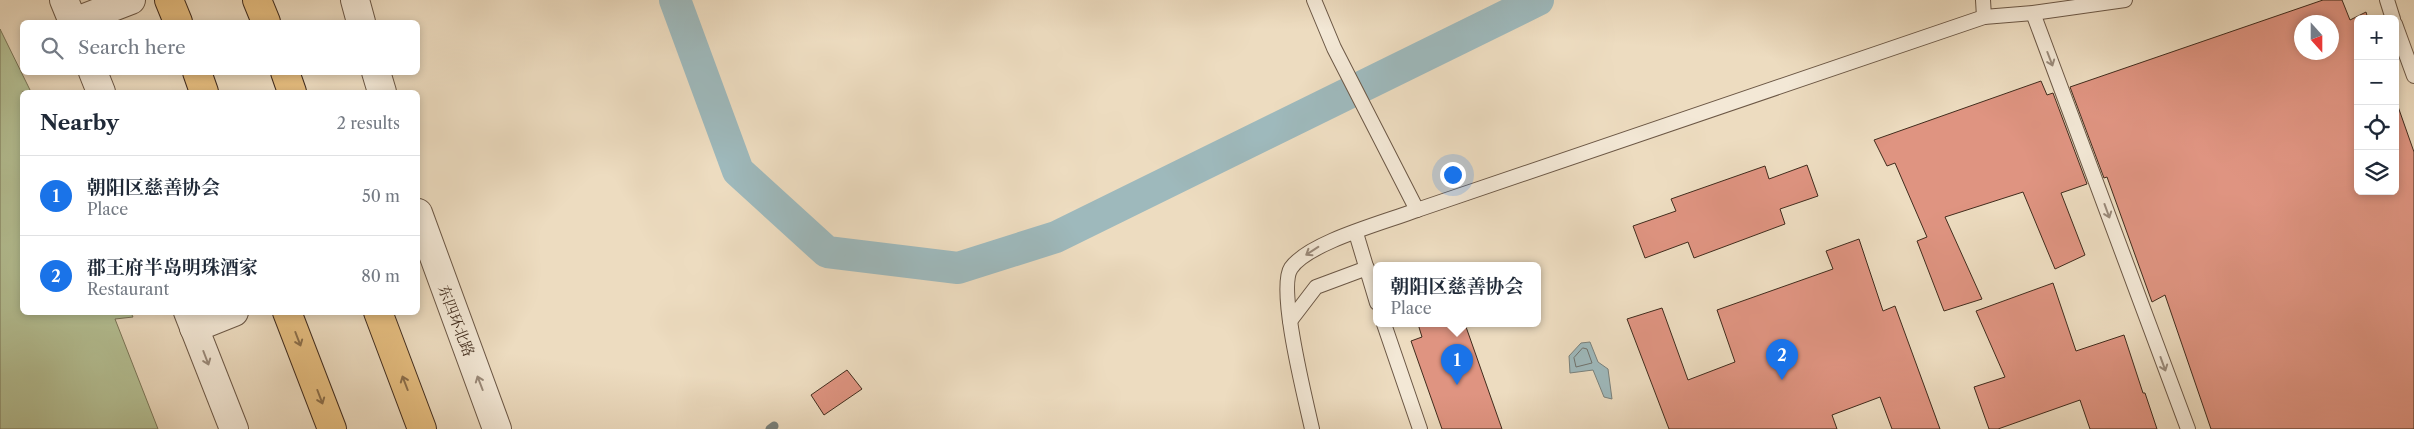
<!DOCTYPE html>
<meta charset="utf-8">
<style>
:root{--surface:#fff;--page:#f6f6f7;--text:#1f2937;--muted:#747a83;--line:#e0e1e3;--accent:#1a73e8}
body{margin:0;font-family:"Libre Caslon Text","Noto Serif SC",serif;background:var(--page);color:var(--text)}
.controls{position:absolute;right:15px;top:15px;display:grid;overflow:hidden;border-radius:8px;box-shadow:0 2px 8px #0003}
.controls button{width:45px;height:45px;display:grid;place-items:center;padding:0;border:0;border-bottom:1px solid var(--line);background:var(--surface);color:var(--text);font:25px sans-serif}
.compass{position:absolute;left:2294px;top:15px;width:45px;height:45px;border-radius:50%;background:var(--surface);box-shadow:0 2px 8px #0003;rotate:159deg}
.you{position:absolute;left:1452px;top:174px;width:18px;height:18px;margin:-12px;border:4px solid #fff;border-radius:50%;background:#1a73e8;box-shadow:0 0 0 8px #1a73e833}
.badge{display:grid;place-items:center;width:32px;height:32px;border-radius:50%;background:var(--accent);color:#fff;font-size:16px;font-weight:700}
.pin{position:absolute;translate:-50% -41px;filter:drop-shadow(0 1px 2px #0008)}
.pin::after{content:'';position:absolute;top:26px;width:18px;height:15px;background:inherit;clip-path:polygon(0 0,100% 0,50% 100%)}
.popup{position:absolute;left:1373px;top:262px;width:168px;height:65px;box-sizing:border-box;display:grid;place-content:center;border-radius:8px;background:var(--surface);filter:drop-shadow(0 1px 4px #0005);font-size:16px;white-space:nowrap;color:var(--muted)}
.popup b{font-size:19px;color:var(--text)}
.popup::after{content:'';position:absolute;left:50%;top:100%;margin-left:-10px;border:10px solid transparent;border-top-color:var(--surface)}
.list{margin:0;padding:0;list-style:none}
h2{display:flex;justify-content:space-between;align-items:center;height:65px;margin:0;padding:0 20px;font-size:21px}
h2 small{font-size:16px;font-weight:400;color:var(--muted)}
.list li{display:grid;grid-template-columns:32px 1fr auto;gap:15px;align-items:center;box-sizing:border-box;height:80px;padding:0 20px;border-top:1px solid var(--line)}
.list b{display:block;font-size:19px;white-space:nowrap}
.list p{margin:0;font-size:16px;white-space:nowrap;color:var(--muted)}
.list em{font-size:16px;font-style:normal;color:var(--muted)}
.icon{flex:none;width:28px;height:28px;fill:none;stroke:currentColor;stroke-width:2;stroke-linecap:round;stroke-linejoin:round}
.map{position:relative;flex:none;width:2414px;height:429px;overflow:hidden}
.search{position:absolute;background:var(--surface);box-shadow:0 2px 8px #0003;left:20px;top:20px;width:400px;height:55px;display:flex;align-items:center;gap:12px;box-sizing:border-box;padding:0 18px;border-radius:8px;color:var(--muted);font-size:19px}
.panel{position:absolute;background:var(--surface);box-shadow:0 2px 8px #0003;left:20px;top:90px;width:400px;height:225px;border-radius:8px}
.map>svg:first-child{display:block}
</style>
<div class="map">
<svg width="2414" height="429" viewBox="0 0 2414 429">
<rect width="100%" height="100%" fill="#eddcc0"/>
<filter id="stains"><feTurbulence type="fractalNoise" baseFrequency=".004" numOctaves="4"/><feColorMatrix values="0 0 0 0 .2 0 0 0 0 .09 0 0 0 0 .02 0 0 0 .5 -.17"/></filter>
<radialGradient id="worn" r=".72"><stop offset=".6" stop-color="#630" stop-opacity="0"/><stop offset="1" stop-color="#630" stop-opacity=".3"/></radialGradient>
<!-- green -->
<path fill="#b5c195" stroke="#7b7659" d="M0 29 31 92H22V312L131 313 133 317 115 319 158 429H0Z"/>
<!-- water -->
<path fill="#9eb9bc" stroke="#79817c" d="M1590 342 1598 362 1608 369 1612 399 1604 397 1593 370 1570 373 1569 356 1581 343Z"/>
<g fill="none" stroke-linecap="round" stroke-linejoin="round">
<!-- shore -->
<path stroke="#70726c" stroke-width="1" d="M1583 348 1587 349 1592 363 1576 367 1574 358Z"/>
<!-- stream -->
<path stroke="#79817c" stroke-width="9" d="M770 429 774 426"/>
<!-- canal -->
<path stroke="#9eb9bc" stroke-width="32" d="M675 0 738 171 827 252 958 268 1056 237 1538 0"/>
</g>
<!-- building -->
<g fill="#df9481" stroke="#412c1d" fill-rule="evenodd">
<path d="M2323 0H2342L2350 20 2366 12 2368 19H2358V191H2395V98L2414 152V429H2211L2165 295 2152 302 2107 177 2104 178 2070 87ZM2302 22H2332V52H2302Z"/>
<path d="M2041 81 2047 95 2053 93 2087 184 2061 193 2085 255 2055 269 2023 192 1945 217 1982 299 1944 311 1917 241 1927 237 1895 163 1887 166 1874 140Z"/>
<path d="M1807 165 1818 196 1780 209 1785 224 1694 258 1688 242 1645 258 1633 226 1676 211 1671 199 1765 166 1769 179Z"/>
<path d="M1859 239 1883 311 1895 306 1940 429H1892L1880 397 1832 415 1837 429H1669L1627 319 1662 308 1688 380 1735 362 1717 310 1833 269 1826 251Z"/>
<path d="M2053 283 2076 351 2124 335 2143 393H2145L2157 429H2090L2080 400 1998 429H1989L1974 387 2005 377 1976 311Z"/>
<path d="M1418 324H1465L1502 429H1442L1411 341 1422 337Z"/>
<path d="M847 370 862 389 824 415 811 395Z"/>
</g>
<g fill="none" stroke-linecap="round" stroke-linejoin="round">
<!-- service casing -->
<g stroke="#6c5846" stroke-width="16">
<g id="service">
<path d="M1314 0 1334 48 1417 210 1984 17 1983 0"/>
<path d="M2387 0 2393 19"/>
<path d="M2033 13 2188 429"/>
<path d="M1984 17 2033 13 2125 0"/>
<path d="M2395 24 2414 76"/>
<path d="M1356 233 1377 303"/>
<path d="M1290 321 1316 287 1367 268"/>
<path d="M1384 324 1420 429"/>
<path d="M1312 429C1306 401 1277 289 1291 268 1309 242 1386 222 1417 210"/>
</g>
</g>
<!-- tertiary casing -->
<g stroke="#6c5846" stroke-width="30">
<g id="tertiary">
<path d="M64 0 73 22"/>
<path d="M355 0 361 22"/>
<path d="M74 22 131 0"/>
<path d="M93 72 101 92"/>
<path d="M376 72 382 92"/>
<path d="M418 213 497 429"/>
<path d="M188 312 234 429"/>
<path d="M194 328 234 312"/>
</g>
</g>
<!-- trunk casing -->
<g stroke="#412c1d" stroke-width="30">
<g id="trunk">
<path d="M169 0 178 22"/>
<path d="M257 0 266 22"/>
<path d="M197 72 204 92"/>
<path d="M285 72 292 92"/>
<path d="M287 312 332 429"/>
<path d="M378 312 422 429"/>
</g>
</g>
<!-- service -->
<use href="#service" stroke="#f3e8d6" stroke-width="14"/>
<!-- tertiary -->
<use href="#tertiary" stroke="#f3e8d6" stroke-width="28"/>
<!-- trunk -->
<use href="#trunk" stroke="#e6be80" stroke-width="28"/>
</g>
<!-- one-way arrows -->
<defs><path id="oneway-shaft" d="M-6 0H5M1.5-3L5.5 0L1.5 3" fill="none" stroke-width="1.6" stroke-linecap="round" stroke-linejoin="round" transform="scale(1.25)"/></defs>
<g stroke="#9a8a7a">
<use href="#oneway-shaft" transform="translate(2050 59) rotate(69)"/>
<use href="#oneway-shaft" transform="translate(2107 211) rotate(70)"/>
<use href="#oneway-shaft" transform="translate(1312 251) rotate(147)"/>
<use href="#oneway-shaft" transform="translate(206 358) rotate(69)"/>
<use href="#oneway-shaft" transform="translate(2163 364) rotate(70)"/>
<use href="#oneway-shaft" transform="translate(480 383) rotate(-111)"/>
</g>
<g stroke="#8b6e4a">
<use href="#oneway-shaft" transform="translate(298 339) rotate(69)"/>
<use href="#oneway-shaft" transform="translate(405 383) rotate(-111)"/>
<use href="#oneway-shaft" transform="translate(320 397) rotate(69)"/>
</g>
<g text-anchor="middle" stroke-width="4.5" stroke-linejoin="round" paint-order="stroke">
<!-- street labels -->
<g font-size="15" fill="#412c1d" stroke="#f3e8d6">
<text transform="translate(456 321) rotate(69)" y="5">东四环北路</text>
</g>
</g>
<rect width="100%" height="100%" filter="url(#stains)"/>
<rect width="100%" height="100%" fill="url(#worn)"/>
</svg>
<div class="controls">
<button>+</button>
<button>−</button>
<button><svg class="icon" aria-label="locate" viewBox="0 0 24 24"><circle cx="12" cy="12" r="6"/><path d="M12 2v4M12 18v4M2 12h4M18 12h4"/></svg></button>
<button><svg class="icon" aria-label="layers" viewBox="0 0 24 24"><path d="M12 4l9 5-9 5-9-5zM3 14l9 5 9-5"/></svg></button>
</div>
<svg class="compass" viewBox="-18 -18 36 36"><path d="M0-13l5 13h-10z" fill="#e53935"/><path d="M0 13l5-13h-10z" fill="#747a83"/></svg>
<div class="you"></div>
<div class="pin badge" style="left:1457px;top:385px">1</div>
<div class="popup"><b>朝阳区慈善协会</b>Place</div>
<div class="pin badge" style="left:1782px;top:380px">2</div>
<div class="search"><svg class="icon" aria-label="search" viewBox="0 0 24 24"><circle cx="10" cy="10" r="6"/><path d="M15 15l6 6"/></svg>Search here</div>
<section class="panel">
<h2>Nearby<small>2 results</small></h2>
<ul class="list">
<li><span class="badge">1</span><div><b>朝阳区慈善协会</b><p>Place</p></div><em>50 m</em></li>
<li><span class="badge">2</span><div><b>郡王府半岛明珠酒家</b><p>Restaurant</p></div><em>80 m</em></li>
</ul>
</section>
</div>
